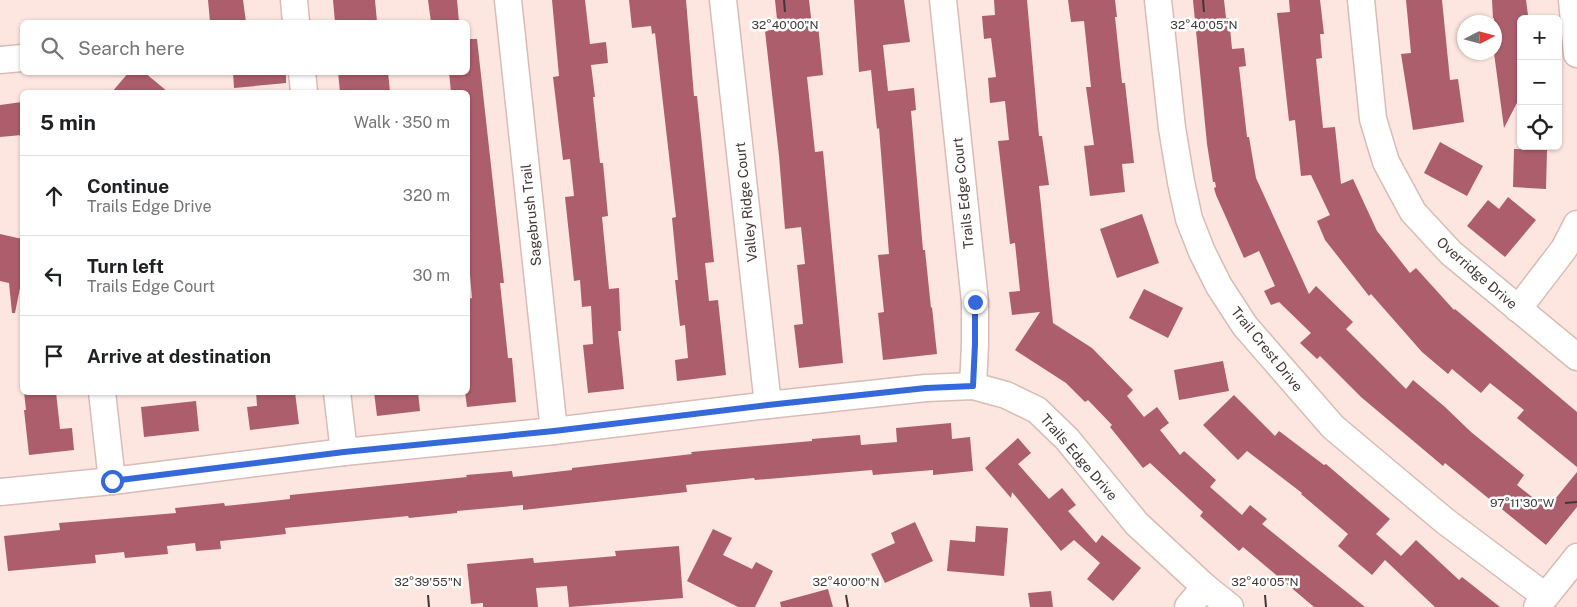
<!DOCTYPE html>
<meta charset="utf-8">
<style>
:root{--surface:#fff;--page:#f6f6f6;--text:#202124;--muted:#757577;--line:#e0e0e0}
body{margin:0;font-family:"Public Sans",sans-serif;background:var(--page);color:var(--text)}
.controls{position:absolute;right:15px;top:15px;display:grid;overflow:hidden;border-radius:8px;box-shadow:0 1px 4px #0004}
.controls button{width:45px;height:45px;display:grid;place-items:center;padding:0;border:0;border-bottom:1px solid var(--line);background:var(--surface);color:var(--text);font:25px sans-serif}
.compass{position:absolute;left:1457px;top:15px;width:45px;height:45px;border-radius:50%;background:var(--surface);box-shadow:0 1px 4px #0004;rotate:84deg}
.stop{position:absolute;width:15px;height:15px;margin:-11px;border:4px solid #3568d8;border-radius:50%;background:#fff}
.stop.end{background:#3568d8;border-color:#fff;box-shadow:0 1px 5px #0008}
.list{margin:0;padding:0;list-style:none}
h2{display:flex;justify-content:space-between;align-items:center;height:65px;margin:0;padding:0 20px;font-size:21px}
h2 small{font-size:16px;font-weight:400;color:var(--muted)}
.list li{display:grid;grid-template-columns:32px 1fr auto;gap:15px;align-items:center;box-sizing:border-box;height:80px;padding:0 20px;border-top:1px solid var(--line)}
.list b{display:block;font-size:19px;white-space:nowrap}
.list p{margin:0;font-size:16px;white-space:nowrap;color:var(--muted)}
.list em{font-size:16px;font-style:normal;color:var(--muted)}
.icon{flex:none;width:28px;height:28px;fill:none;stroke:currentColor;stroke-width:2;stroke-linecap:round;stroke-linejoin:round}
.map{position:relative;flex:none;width:1577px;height:607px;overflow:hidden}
.search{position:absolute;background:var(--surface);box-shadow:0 1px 4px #0004;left:20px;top:20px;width:450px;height:55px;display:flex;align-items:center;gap:12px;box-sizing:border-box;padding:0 18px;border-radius:8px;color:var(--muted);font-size:19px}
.panel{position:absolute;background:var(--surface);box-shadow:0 1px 4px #0004;left:20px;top:90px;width:450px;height:305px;border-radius:8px}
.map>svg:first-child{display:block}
</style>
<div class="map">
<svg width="1577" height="607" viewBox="0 0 1577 607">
<rect width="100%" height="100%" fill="#fde6e0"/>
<!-- building -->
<g fill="#ac5e6c">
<path d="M208 0H243L246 22H210Z"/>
<path d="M333 0H375L377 22H335Z"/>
<path d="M428 0H457L459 22H431Z"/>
<path d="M552 0H585L590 44 606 42 608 63 591 65 595 97H593L600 163H603L608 216 602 217 609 289 619 288 621 331H618L624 389 588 393 583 345 593 344 591 306 582 307 580 280 574 281 565 197 574 196 570 159 563 160 553 77 559 76Z"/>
<path d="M629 0H686L694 96H697L714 262 705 263 709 301 718 300 726 375 677 381 675 360 688 358 685 325 680 326 675 280H678L672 218 676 217 655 33 652 34 651 26 632 28Z"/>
<path d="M775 0H809L812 26 818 25 823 75 807 77 815 152 823 151 843 363 799 368 794 325 803 324 797 265 805 264 801 227 785 229 779 156 765 31 778 29Z"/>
<path d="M854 0H904L910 42 883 45 888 91 914 88 916 110 911 111 923 250H925L931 308 932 307 937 354 883 360 878 313 884 312 878 255 889 254 879 128 877 129 871 70 859 72Z"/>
<path d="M994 0H1027L1039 136H1042L1049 185 1039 186 1053 323 1092 348 1133 390 1127 396 1144 417 1157 407 1169 423 1160 430 1180 455 1184 451 1216 480 1210 487 1242 515 1250 505 1267 519 1262 524 1365 607H1314L1243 547 1239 551 1200 516 1203 512 1150 463 1143 468 1110 427 1112 425 1088 400 1085 402 1066 383 1015 350 1040 312 1012 315 1009 292 1020 291 1015 243 1010 244 998 141 1009 140 1005 101 990 103 988 78 996 77 991 38 984 39 982 16 995 15Z"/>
<path d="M1068 0H1115L1117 17H1115L1122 83H1125L1134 163 1122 164 1125 192 1090 196 1084 146 1094 145 1086 87H1091L1084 21 1071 22Z"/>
<path d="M1193 0H1224L1226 18H1229L1232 49 1244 48 1246 66 1239 67 1247 137H1249L1256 178 1309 294 1316 286 1353 322 1346 329 1406 389 1413 380 1445 407 1471 432 1524 475 1517 485 1547 509 1577 472V507L1546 545 1445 463 1443 466 1361 397 1320 356 1317 359 1300 343 1311 333 1279 302 1271 305 1264 291 1275 286 1259 251 1244 258 1216 195 1214 188 1216 187 1215 182H1213L1207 144Z"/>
<path d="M1289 0H1320L1324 34H1320L1322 58 1316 59 1323 128 1335 127 1341 184 1353 179 1377 231 1410 273 1416 268 1454 310 1455 309 1577 412V467L1517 418 1524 410 1490 383 1481 393 1452 369 1448 374 1422 352 1371 294 1369 296 1325 240 1317 221 1330 215 1311 175 1301 176 1295 120 1289 121 1277 13 1290 12Z"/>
<path d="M1406 0H1442L1450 80 1458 79 1464 122 1413 130 1401 54 1411 53Z"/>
<path d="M1492 0H1526L1528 15 1521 16V95L1504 128 1494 53V18H1493Z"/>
<path d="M468 39H477L504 283H500L508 358H512L516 402 467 407 465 392H468V362H469L468 345V299L472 298 468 251V92H451L449 72H468Z"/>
<path d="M129 72H144L168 92H112Z"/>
<path d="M233 72H286V83L234 88Z"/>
<path d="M338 72H388L390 92H340Z"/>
<path d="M22 102V135L0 137V105Z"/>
<path d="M1440 142 1483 166 1467 196 1424 173Z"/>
<path d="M1514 149 1547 150 1546 189 1513 187Z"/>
<path d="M1508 197 1536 220 1505 257 1467 226 1488 200 1499 209Z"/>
<path d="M1142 214 1159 263 1117 278 1100 229Z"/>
<path d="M0 234 22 239V278L15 313H12L9 283 0 281Z"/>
<path d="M1144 289 1183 308 1168 338 1129 318Z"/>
<path d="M1223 361 1229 391 1179 400 1174 370Z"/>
<path d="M24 392H56L60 429 72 428 74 450 29 455 24 410H26Z"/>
<path d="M256 392H295L299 424 250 430 247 407 257 406Z"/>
<path d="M374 392H418L420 411 377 416Z"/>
<path d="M1234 395 1275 436 1279 431 1324 465 1326 464 1390 519 1376 534 1401 556 1416 540 1459 580 1462 577 1500 607H1435L1385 560 1372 575 1338 546 1348 534 1301 494 1302 493 1247 451 1238 460 1203 425Z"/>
<path d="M196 401 199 431 144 437 141 407Z"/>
<path d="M951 423 952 439 970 437 973 471 933 475V470L873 475 872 470 755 480 754 478 686 485 687 492 523 510V505L457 511V513L409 518 408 516 285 528 286 534 220 541 221 549 196 551 195 543 167 546 168 554 125 558 124 552 95 555 96 563 8 571 4 536 60 530 59 523 176 513 175 508 224 503 225 506 290 499V495L467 477 466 475 512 471 513 477 572 470V468L692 454 691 452 812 441V439L860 435 861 445 897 442 896 428Z"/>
<path d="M1018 438 1031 453 1018 464 1049 499 1062 488 1076 505 1068 511 1096 543 1102 535 1141 568 1113 601 1087 579 1100 563 1074 540 1061 551 1012 492 1011 498 985 468Z"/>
<path d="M915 522 933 561 885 583 871 554 895 543 891 533Z"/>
<path d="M976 526 1008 528 1004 576 947 571 950 540 975 542Z"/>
<path d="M713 529 732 538 723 555 752 569 756 562 773 571 755 607H738L687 581Z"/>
<path d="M679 546 683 598 569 607 567 586 536 588 538 607H483V603L471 604 467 564 533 558 534 563 616 556 615 551Z"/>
<path d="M828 589 833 607H781L780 602Z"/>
<path d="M1051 591 1053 607H1030L1028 593Z"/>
</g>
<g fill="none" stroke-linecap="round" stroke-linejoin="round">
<!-- minor casing -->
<g stroke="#d8bcb5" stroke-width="29">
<g id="minor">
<path d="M294 0 296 22"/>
<path d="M508 0 554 431"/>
<path d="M723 0 768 405"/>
<path d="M943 0 975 302V344L973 386"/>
<path d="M1158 0 1172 128 1181 182 1189 219 1202 252 1219 286 1245 326 1333 427 1445 521 1545 596"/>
<path d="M1361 0 1373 119 1386 162 1413 212 1451 253 1577 357"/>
<path d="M1572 0 1577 54"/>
<path d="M0 60 22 58"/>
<path d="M302 72 304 92"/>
<path d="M1518 309 1564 249 1577 224"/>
<path d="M102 392 112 481"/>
<path d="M337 392 344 452"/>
<path d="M0 492 112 481 344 452 554 431 768 405 926 388 973 386 1006 395 1037 410 1067 439 1137 524 1205 587 1230 607"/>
<path d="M1188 607 1205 587"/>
<path d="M1537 607 1577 557"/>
</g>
</g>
<!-- minor -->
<use href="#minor" stroke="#fff" stroke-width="26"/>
</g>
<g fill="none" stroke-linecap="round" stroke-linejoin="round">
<!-- route -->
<path stroke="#3568d8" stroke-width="6" d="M112 481 344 452 554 431 768 405 926 388 973 386 975 344V302"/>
</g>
<!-- ticks -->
<path fill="none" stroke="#423734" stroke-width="2" d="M784 0 785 12M1203 0 1204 12M1565 503 1577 502M428 595 429 607M846 595 848 607M1265 595 1266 607"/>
<g text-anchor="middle" stroke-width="5" stroke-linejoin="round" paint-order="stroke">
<!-- street labels -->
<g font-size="14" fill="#423734" stroke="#fff">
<text transform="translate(963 193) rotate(-96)" y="5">Trails Edge Court</text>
<text transform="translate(746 202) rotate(-96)" y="5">Valley Ridge Court</text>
<text transform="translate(531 215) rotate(-96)" y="5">Sagebrush Trail</text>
<text transform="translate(1477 273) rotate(41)" y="5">Overridge Drive</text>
<text transform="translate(1267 349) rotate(51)" y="5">Trail Crest Drive</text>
<text transform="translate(1079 457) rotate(49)" y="5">Trails Edge Drive</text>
</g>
</g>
<g font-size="12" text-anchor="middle" fill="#423734" stroke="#fff" stroke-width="5" stroke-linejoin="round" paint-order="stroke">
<text x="785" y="29">32°40'00"N</text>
<text x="1204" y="29">32°40'05"N</text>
<text x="1522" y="507">97°11'30"W</text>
<text x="428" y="586">32°39'55"N</text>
<text x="846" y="586">32°40'00"N</text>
<text x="1265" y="586">32°40'05"N</text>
</g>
</svg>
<div class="controls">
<button>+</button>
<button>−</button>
<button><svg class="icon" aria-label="locate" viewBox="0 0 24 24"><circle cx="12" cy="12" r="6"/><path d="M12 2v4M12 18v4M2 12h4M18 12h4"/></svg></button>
</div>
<svg class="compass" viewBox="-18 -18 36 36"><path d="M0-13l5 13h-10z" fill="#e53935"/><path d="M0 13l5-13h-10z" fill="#757577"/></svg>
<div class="stop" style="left:112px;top:481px"></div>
<div class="stop end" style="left:975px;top:302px"></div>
<div class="search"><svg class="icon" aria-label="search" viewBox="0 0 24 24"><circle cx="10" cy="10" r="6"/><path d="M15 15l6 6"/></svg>Search here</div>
<section class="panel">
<h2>5 min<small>Walk · 350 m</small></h2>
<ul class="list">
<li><svg class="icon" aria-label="ahead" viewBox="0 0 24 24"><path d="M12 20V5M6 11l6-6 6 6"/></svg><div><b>Continue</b><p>Trails Edge Drive</p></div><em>320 m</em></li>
<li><svg class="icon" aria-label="left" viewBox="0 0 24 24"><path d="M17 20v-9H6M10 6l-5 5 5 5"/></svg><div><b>Turn left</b><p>Trails Edge Court</p></div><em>30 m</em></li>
<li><svg class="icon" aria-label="arrive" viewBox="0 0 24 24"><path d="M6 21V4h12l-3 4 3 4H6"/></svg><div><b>Arrive at destination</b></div></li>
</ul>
</section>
</div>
